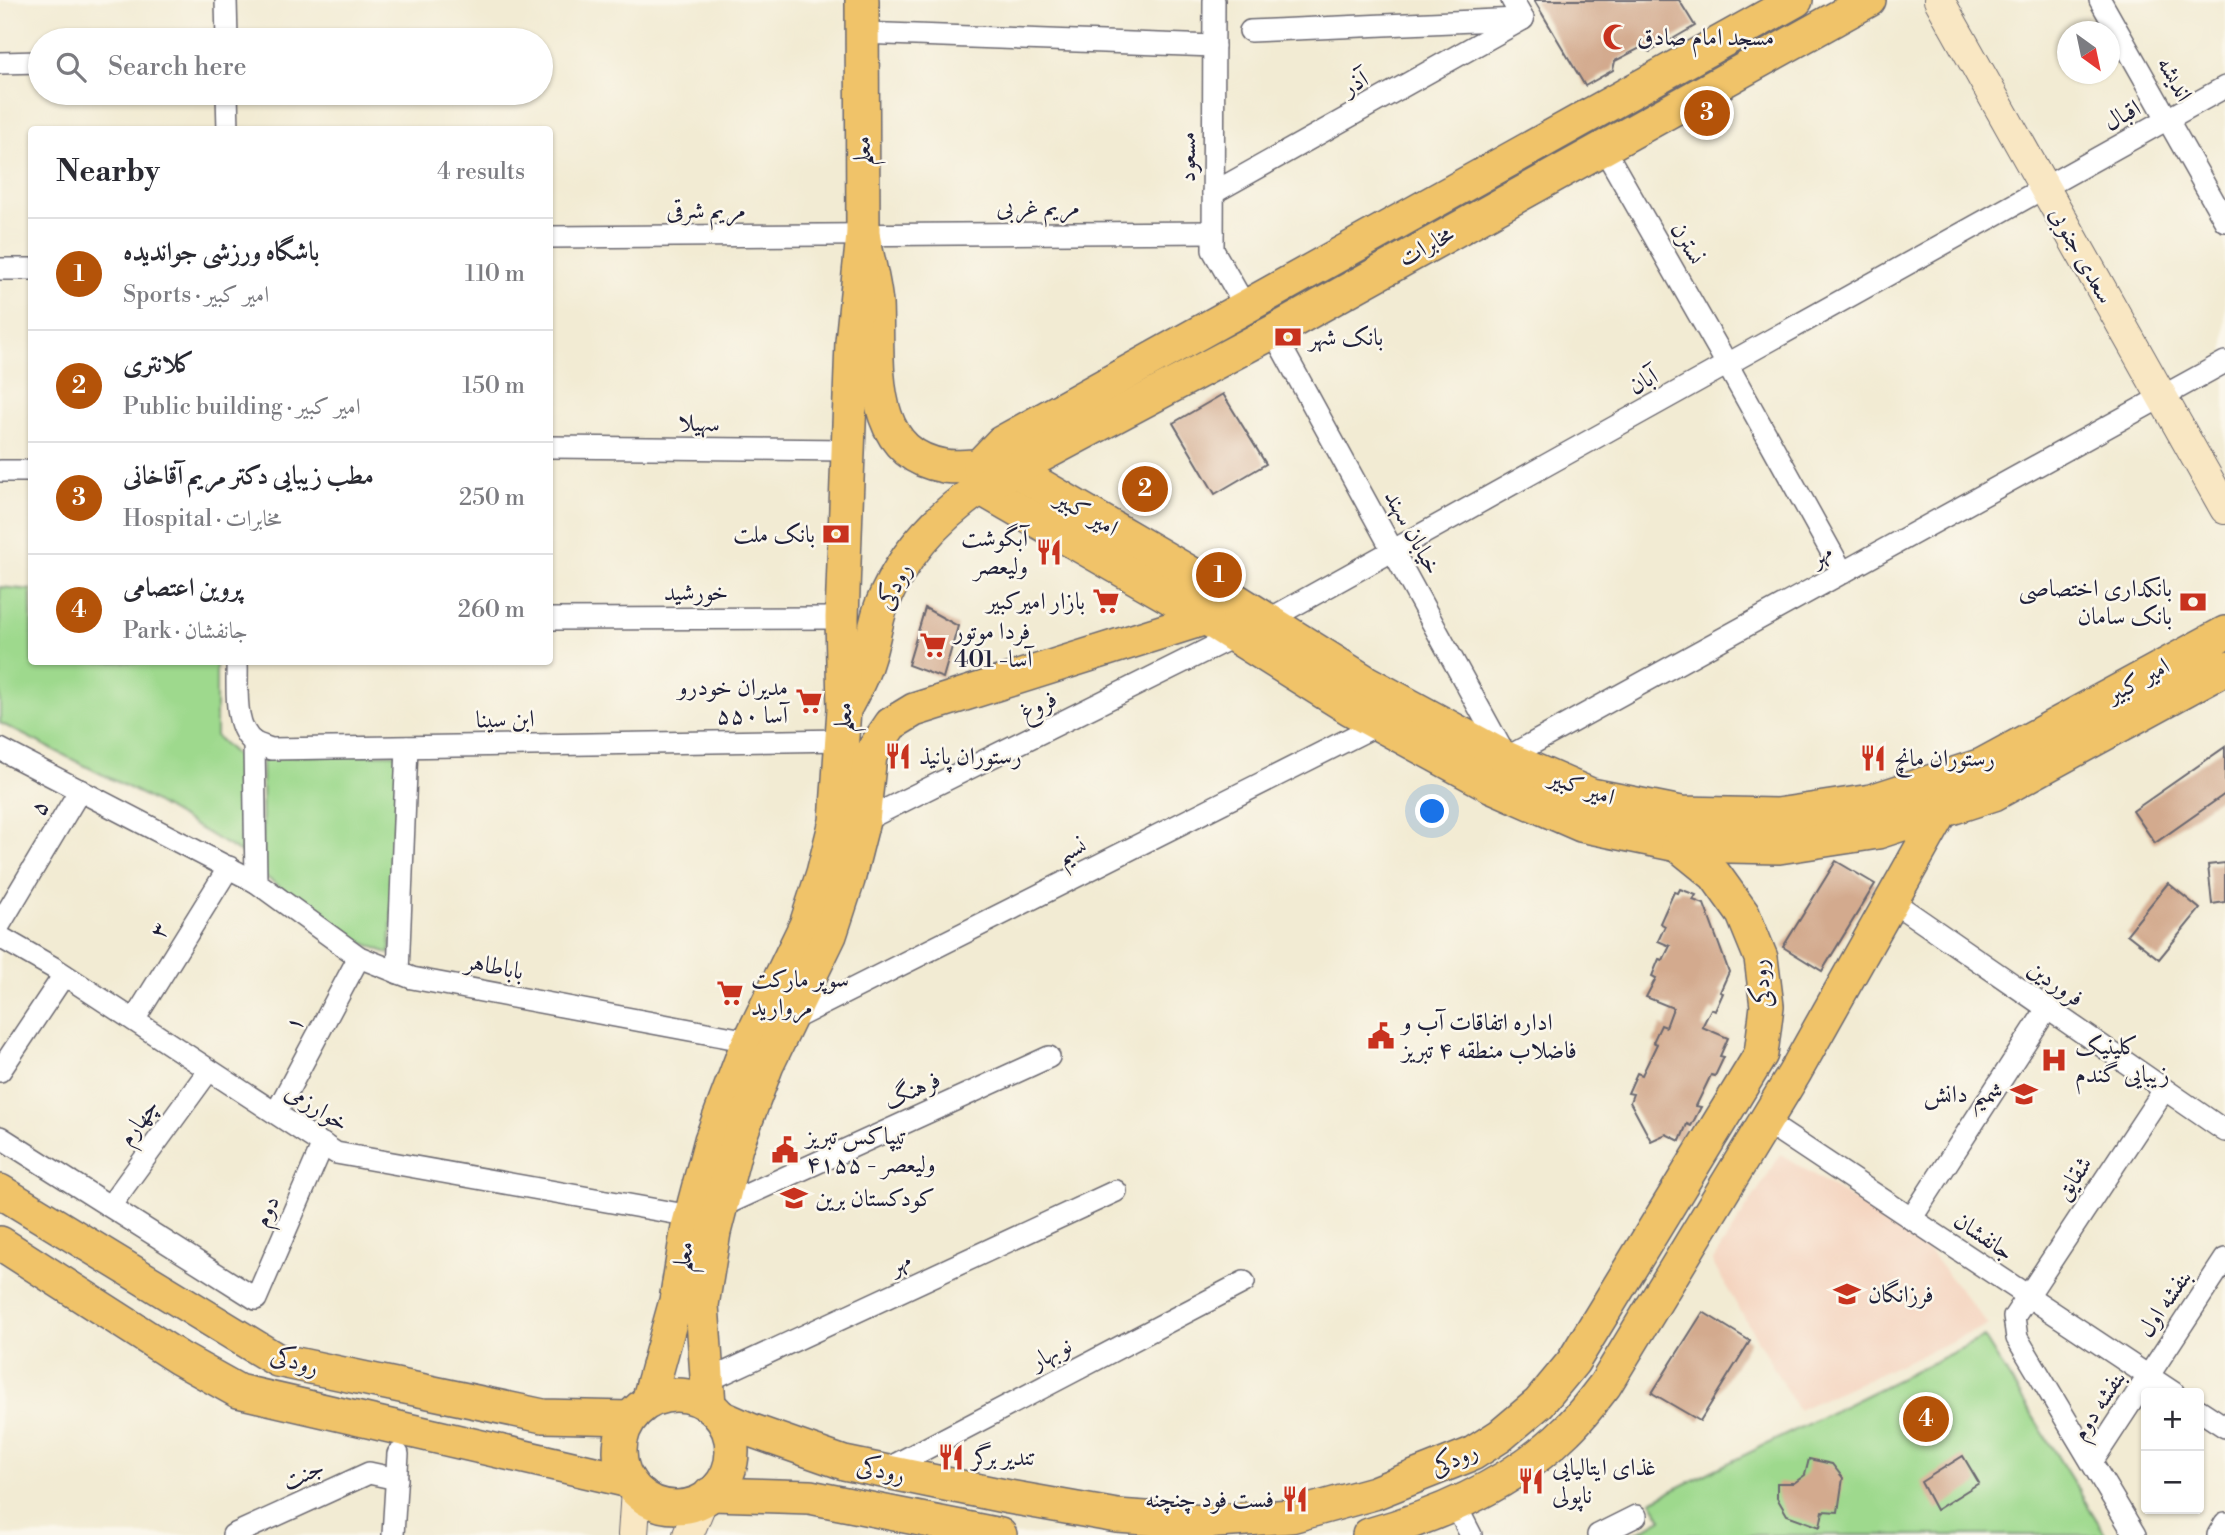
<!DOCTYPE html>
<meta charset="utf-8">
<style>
:root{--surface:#fff;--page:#f7f7f7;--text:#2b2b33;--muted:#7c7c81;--line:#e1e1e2;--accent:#b45309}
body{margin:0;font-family:"Libre Bodoni",Amiri,serif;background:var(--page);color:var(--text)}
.controls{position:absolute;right:21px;bottom:21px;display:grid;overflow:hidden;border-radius:7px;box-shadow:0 2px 5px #0004}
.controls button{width:63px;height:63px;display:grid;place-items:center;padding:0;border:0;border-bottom:2px solid var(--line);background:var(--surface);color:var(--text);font:35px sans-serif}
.compass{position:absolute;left:2057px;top:21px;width:63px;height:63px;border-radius:50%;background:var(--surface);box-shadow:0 2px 5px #0004;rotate:147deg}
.you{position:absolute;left:1433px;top:812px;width:24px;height:24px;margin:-18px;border:5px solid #fff;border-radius:50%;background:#1a73e8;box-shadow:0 0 0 10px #1a73e833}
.badge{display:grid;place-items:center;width:46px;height:46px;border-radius:50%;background:var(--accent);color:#fff;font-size:23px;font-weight:700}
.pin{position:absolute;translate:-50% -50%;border:4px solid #fff;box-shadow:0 2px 7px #0006}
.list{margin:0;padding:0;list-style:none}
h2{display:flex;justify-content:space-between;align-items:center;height:91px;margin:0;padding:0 28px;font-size:30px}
h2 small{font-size:23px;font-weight:400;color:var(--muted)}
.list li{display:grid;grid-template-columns:46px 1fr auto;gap:21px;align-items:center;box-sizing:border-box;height:112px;padding:0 28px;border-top:2px solid var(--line)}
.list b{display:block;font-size:26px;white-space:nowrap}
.list p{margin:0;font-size:23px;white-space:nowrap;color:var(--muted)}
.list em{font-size:23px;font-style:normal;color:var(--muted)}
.icon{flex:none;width:38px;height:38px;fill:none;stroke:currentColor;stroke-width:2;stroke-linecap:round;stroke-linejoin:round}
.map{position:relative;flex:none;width:2225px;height:1535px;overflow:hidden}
.search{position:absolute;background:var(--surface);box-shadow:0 2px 5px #0004;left:28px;top:28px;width:525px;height:77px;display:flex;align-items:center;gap:18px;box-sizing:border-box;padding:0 24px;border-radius:38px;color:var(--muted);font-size:26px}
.panel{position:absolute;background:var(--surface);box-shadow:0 2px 5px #0004;left:28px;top:126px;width:525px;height:539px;border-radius:7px}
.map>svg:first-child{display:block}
</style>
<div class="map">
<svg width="2225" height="1535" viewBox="0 0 2225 1535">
<rect width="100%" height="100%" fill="#fbf7ec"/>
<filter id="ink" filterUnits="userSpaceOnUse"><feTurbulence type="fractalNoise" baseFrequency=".0143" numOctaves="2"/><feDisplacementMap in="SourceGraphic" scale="14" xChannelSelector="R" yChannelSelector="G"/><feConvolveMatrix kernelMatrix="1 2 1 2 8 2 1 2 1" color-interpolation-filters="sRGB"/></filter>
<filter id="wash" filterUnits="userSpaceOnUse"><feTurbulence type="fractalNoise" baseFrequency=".00686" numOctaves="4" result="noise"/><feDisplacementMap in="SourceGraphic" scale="28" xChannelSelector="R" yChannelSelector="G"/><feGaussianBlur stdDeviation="1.57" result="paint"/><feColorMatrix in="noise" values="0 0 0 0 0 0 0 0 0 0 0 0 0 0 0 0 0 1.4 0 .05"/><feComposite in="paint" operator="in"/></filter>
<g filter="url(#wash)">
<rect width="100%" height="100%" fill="#f2ebd3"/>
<!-- built -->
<path fill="#f4d4bf" d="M1781 1154 1924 1245 1988 1325 1798 1410 1712 1262Z"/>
<!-- green -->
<g fill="#9ed98d" stroke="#607e64" stroke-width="2">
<path d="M0 587 31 590 32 662H216V736L238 757 241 853 141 794 0 723Z"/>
<path d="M399 754 390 954 352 938 263 875 262 763 270 756Z"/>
<path d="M1984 1337 2106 1535H1633L1662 1519 1651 1501Z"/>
</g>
<g id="blocks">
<!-- building -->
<g fill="#d3aa8e">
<path d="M1534 0H1679L1695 26 1650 52 1640 48 1615 61 1613 70 1585 86Z"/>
<path d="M1223 394 1266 464 1215 494 1173 423Z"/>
<path d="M925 608 958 626 943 678 908 665Z"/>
<path d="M2225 747V794L2155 843 2133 811Z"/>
<path d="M1836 861 1875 884 1822 971 1783 947Z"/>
<path d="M2225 863V902L2212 904 2208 865Z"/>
<path d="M2168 883 2200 909 2159 959 2127 934Z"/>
<path d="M1680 889 1696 895 1693 900 1704 904 1729 972 1720 992 1723 993 1715 1011 1711 1009 1702 1027 1728 1038 1720 1056 1724 1057 1715 1076 1711 1075 1696 1106 1701 1107 1691 1126 1687 1124 1680 1141 1666 1134 1651 1141 1630 1102 1633 1094 1628 1093 1637 1073 1642 1075 1657 1044 1653 1042 1661 1025 1666 1027 1673 1008 1646 997 1656 978 1652 976 1659 959 1663 960 1670 946 1658 941 1665 926 1660 923 1674 892 1678 893Z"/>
<path d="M1703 1312 1750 1341 1700 1421 1652 1393Z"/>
<path d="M1963 1456 1979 1483 1936 1510 1921 1482Z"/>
<path d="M1809 1459 1832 1464 1843 1478 1838 1512 1823 1511 1820 1527 1787 1515 1777 1498V1483H1794L1805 1475Z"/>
</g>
</g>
</g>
<g filter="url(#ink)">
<use href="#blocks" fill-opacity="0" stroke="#6b6870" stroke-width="2"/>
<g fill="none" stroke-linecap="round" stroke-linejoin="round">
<!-- street casing -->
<g stroke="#6b6870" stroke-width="24">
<g id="street">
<path d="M226 0 227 40"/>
<path d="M1214 0 1213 250 1245 306"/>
<path d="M1512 0 1523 19"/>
<path d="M2100 0 2225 221"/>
<path d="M1250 31 1518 19"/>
<path d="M860 33 1214 46"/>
<path d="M0 63 40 62"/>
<path d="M227 93 228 130"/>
<path d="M1603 147 1727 364 1843 573"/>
<path d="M1213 193 1523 19"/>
<path d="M550 237 1213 232"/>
<path d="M0 269H32"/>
<path d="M1273 332 1506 757"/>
<path d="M550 447 848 450"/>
<path d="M0 471H32"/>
<path d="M550 619 842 618"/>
<path d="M1268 620 2225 87"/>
<path d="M237 662C238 685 232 728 255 743 259 745 266 747 271 749L843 740"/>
<path d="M254 742 256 882 359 957 412 978 749 1041"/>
<path d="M0 749 256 882"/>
<path d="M1506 758 2225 362"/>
<path d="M863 821 1235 636"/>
<path d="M1892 901 2225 1131"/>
<path d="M0 924 80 790"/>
<path d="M0 937 54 968 336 1153 691 1216"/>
<path d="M398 973 407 747"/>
<path d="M134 1020 229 867"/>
<path d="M787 1022 1379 724"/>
<path d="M0 1071 64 975"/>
<path d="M276 1113 359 957"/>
<path d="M1766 1122 2174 1393"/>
<path d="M0 1137 256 1299 323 1144"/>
<path d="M110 1206 209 1070"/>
<path d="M720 1207 1049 1057"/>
<path d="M1911 1219 2047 1009"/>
<path d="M707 1381 1116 1191"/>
<path d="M2199 1410 2225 1427"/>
<path d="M2092 1462 2225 1259"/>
<path d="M883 1471 1244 1282"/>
<path d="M1455 1504 1471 1535"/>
<path d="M233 1535 369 1473 397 1479"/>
<path d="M393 1535 398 1454"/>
<path d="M1598 1535 1636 1516"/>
<path d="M2135 1535 2017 1338 2014 1317 2164 1090"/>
<path d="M2218 1535 2225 1523"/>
</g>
</g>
<!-- secondary casing -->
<g stroke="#6b6870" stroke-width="32">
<g id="secondary">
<path d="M1939 0 2225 509"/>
<path d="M633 1535 636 1490"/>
<path d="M688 1535 703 1499"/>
</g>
</g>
<!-- primary casing -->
<g stroke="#6b6870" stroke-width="36">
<g id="primary">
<path d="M863 235C867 257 874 281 876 304 879 362 865 453 944 466 954 468 966 466 976 466 989 466 1001 469 1014 470L1223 592 1366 682 1506 758 1591 795 1681 813 1777 815 1871 801 1982 765 2225 633"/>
<path d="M979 466 1001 443 1796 0"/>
<path d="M980 488 1206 618 1351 709 1492 786 1581 825 1678 845 1779 847 1878 832 1994 794 2225 668"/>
<path d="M847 704C854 690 863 675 867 660 873 643 875 624 881 607 901 557 936 518 980 488L1273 332 1869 0"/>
<path d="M0 1191 277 1360 543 1416 630 1418"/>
<path d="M0 1243 179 1358 238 1391 629 1481"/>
<circle cx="676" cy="1451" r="56"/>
<path d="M648 1402 676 1301 688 1227 711 1140 743 1055 806 925 823 873 836 821 844 709 842 618 852 342 863 235 862 0"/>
<path d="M709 1405 702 1305 714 1232 736 1147 767 1065 830 935 848 880 863 821 870 755 891 724 914 710 1206 618"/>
<path d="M721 1417 753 1431 844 1463 1009 1497 1117 1516 1204 1522 1291 1516 1374 1493 1472 1454 1500 1436 1539 1403 1573 1362 1761 1054 1767 1006 1761 958 1743 914 1715 875 1678 845"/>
<path d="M710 1494 810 1497 1000 1535"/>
<path d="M1369 1535C1440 1515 1514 1483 1567 1430 1581 1417 1593 1400 1605 1385L1794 1074 1942 811"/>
</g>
</g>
<!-- street -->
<use href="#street" stroke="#fff" stroke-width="21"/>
<!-- secondary -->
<use href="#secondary" stroke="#f9e7c3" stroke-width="30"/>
<!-- primary -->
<use href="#primary" stroke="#f0c369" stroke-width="33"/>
</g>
</g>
<!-- icons -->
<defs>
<g id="mosque-bare" transform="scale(2.1)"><path d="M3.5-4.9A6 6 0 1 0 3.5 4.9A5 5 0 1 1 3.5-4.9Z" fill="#c8321e" stroke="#fbf7ec" stroke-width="2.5" paint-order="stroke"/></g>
<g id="bank-bare" transform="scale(2.1)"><path d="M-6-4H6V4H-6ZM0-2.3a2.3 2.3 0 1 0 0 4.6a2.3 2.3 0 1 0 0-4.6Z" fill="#c8321e" stroke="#fbf7ec" stroke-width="2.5" paint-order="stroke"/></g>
<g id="restaurant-bare" transform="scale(2.1)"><path d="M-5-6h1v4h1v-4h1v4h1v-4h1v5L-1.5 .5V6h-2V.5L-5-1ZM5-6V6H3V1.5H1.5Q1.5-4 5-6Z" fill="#c8321e" stroke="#fbf7ec" stroke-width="2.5" paint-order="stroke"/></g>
<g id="supermarket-bare" transform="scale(2.1)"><path d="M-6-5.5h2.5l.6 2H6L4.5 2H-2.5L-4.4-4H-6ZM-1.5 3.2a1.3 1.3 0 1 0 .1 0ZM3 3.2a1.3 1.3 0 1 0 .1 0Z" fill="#c8321e" stroke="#fbf7ec" stroke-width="2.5" paint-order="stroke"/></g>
<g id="civic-bare" transform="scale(2.1)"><path d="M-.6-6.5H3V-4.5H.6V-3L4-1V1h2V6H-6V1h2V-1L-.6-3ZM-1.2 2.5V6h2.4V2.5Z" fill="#c8321e" stroke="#fbf7ec" stroke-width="2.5" paint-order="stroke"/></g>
<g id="hospital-bare" transform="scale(2.1)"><path d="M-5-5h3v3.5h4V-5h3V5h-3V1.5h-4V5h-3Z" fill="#c8321e" stroke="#fbf7ec" stroke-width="2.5" paint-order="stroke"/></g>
<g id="school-bare" transform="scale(2.1)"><path d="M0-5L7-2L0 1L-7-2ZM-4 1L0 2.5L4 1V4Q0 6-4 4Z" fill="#c8321e" stroke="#fbf7ec" stroke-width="2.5" paint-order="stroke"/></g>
</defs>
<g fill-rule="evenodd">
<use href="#mosque-bare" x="1616" y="37"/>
<use href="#bank-bare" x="1288" y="337"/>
<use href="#bank-bare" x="836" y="534"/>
<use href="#restaurant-bare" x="1049" y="552"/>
<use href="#supermarket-bare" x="1106" y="601"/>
<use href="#bank-bare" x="2193" y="602"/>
<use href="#supermarket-bare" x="933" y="645"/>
<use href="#supermarket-bare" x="809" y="701"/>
<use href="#restaurant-bare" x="898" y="756"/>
<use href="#restaurant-bare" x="1873" y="758"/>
<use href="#supermarket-bare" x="730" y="993"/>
<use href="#civic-bare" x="1381" y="1036"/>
<use href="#hospital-bare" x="2054" y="1060"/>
<use href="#school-bare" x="2024" y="1094"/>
<use href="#civic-bare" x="785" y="1150"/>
<use href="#school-bare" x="794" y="1198"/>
<use href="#school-bare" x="1847" y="1294"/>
<use href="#restaurant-bare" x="951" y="1457"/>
<use href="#restaurant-bare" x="1531" y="1481"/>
<use href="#restaurant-bare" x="1295" y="1499"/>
</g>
<g text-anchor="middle" stroke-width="5" stroke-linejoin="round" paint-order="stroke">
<!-- poi labels -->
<g font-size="24" fill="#22223b" stroke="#fbf7ec" text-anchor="start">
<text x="1637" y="45">مسجد امام صادق</text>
<text x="1309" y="345">بانک شهر</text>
<text x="815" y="542" text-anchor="end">بانک ملت</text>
<text x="1028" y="546" text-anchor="end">آبگوشت<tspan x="1028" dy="28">ولیعصر</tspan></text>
<text x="2172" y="596" text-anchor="end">بانکداری اختصاصی<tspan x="2172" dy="28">بانک سامان</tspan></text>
<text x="1085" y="609" text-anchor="end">بازار امیرکبیر</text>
<text x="954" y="639">فردا موتور<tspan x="954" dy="28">401 -آسا</tspan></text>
<text x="788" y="695" text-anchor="end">مدیران خودرو<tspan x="788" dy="28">۵۵۰ آسا</tspan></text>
<text x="919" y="764">رستوران پانیذ</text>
<text x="1894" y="766">رستوران مانچ</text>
<text x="751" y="987">سوپر مارکت<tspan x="751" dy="28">مروارید</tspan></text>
<text x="1402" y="1030">اداره اتفاقات آب و<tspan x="1402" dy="28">فاضلاب منطقه ۴ تبریز</tspan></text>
<text x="2075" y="1054">کلینیک<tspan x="2075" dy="28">زیبایی گندم</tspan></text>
<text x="2003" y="1102" text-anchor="end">شمیم دانش</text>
<text x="806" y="1144">تیپاکس تبریز<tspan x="806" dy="28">ولیعصر - ۴۱۵۵</tspan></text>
<text x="815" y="1206">کودکستان برین</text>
<text x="1868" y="1302">فرزانگان</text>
<text x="972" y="1465">تندیر برگر</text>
<text x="1552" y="1475">غذای ایتالیایی<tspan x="1552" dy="28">ناپولی</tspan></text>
<text x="1274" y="1507" text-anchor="end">فست فود چنچنه</text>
</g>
<!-- street labels -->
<g font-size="24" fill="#22223b" stroke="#fbf7ec">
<text transform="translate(2175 79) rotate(61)" y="8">اندیشه</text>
<text transform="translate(1355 83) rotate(-29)" y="8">آذر</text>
<text transform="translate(2122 115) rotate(-29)" y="8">اقبال</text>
<text transform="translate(862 151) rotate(-91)" y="8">معلم</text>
<text transform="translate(1187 157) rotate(-90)" y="8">مسعود</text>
<text x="1038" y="215">مریم غربی</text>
<text x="706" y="218">مریم شرقی</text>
<text transform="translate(1688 243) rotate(60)" y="8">نسترن</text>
<text transform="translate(1426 246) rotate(-29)" y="8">مخابرات</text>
<text transform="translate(2082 255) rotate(61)" y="8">سعدى جنوبی</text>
<text transform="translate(1643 381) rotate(-29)" y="8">آبان</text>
<text transform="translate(699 423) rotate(1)" y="8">سهیلا</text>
<text transform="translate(1087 513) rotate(30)" y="8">امیر کبیر</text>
<text transform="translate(1413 532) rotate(61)" y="8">خیابان سهند</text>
<text transform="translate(1821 554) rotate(-29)" y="8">مهر</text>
<text transform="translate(894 586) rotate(-63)" y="8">رودکی</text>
<text x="696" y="600">خورشید</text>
<text transform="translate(2138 680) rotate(-29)" y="8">امیر کبیر</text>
<text transform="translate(1038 705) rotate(-26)" y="8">فروغ</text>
<text transform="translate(843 717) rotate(-88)" y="8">معلم</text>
<text transform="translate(505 719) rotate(-1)" y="8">ابن سینا</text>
<text transform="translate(1582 787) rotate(19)" y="8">امیر کبیر</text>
<text transform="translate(39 807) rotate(-59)" y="8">۵</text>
<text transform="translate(1071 850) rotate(-27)" y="8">نسیم</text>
<text transform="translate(159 930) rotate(-58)" y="8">۳</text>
<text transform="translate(495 966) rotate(11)" y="8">باباطاهر</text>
<text transform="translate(2056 983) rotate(35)" y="8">فروردین</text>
<text transform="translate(1761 984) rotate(-97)" y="8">رودکى</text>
<text transform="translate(294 1023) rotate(-62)" y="8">۱</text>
<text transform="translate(912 1090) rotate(-25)" y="8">فرهنگ</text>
<text transform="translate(317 1107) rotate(32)" y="8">خوارزمی</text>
<text transform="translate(138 1122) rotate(-54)" y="8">چهارم</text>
<text transform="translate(2073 1178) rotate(-56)" y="8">شقایق</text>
<text transform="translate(266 1211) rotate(-66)" y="8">دوم</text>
<text transform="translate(1984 1236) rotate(34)" y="8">جانفشان</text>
<text transform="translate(683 1256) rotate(-81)" y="8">معلم</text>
<text transform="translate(900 1262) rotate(-25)" y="8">مهر</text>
<text transform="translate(2164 1303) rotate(-56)" y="8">بنفشه اول</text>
<text transform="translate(1051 1353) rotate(-28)" y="8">نوبهار</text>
<text transform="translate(295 1361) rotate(17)" y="8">رودکی</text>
<text transform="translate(2098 1405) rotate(-57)" y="8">بنفشه دوم</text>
<text transform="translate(1454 1459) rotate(-24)" y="8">رودکى</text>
<text transform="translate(881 1470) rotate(12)" y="8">رودکى</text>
<text transform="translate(303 1474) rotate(-24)" y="8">جنت</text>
</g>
</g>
</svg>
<div class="controls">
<button>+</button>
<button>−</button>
</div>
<svg class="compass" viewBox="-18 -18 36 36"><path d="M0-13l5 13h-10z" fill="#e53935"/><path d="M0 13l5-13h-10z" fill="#7c7c81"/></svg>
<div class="you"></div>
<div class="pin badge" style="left:1219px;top:575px">1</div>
<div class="pin badge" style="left:1145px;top:489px">2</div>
<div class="pin badge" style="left:1707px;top:113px">3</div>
<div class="pin badge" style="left:1926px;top:1419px">4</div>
<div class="search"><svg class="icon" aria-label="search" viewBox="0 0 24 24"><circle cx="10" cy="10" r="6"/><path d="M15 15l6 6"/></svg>Search here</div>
<section class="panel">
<h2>Nearby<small>4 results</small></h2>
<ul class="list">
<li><span class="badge">1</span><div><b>باشگاه ورزشی جواندیده</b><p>Sports · امیر کبیر</p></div><em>110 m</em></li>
<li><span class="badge">2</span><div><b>کلانتری</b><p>Public building · امیر کبیر</p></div><em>150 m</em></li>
<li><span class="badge">3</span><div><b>مطب زیبایی دکتر مریم آقاخانی</b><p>Hospital · مخابرات</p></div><em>250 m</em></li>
<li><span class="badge">4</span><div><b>پروین اعتصامى</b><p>Park · جانفشان</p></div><em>260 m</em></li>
</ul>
</section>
</div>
